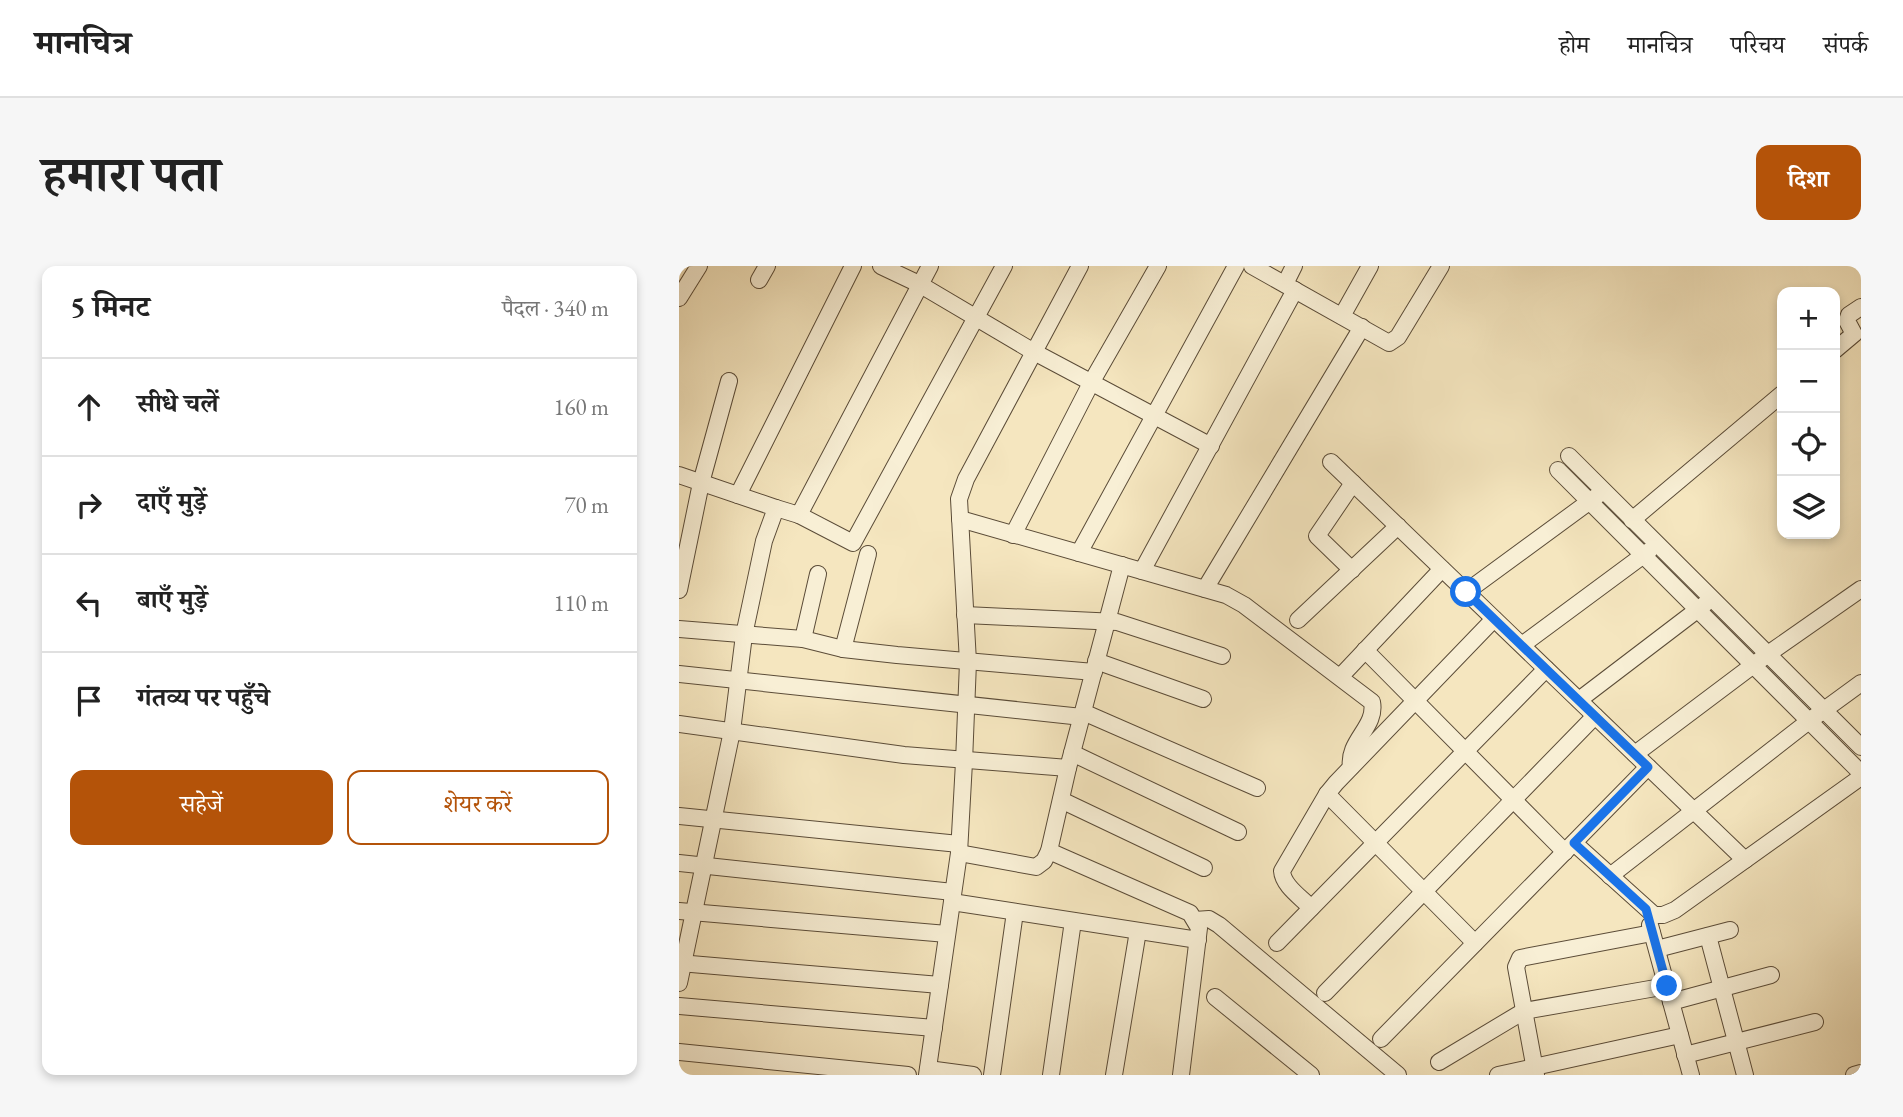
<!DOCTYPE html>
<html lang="hi">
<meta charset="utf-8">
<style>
:root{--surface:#fff;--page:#f6f6f6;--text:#222;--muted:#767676;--line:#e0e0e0;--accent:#b45309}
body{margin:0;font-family:"EB Garamond","Noto Serif Devanagari",serif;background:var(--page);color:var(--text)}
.controls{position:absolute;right:21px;top:21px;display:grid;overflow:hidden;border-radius:14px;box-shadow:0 4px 10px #0003}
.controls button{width:63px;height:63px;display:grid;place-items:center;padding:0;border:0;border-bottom:2px solid var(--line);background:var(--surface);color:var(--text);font:35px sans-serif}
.stop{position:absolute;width:21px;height:21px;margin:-16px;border:5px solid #1a73e8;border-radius:50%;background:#fff}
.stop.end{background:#1a73e8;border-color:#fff;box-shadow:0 2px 7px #0008}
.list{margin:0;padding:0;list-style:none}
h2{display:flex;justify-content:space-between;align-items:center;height:91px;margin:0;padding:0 28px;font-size:30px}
h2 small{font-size:23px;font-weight:400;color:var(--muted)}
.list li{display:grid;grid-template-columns:46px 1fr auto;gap:21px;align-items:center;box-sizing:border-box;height:98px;padding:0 28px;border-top:2px solid var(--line)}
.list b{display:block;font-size:26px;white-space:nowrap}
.list em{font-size:23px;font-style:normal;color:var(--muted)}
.actions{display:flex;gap:14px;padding:21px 28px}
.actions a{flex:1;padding:16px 0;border:2px solid var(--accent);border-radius:14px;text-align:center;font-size:24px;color:var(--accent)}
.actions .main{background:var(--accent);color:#fff}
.icon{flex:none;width:38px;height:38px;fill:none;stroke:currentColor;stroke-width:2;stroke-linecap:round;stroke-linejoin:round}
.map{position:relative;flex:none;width:1182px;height:809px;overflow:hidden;border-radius:14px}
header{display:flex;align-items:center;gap:42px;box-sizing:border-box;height:98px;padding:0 35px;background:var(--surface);border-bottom:2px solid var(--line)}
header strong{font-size:33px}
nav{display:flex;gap:38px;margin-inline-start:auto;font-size:24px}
.intro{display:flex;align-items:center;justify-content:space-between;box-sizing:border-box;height:168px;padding:0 42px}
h1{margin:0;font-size:49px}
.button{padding:18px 32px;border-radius:14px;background:var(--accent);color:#fff;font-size:24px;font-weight:700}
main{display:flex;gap:42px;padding:0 42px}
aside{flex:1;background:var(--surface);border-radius:14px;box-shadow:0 4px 10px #0003}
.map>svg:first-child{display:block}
</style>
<header>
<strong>मानचित्र</strong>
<nav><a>होम</a><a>मानचित्र</a><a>परिचय</a><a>संपर्क</a></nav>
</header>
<div class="intro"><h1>हमारा पता</h1><a class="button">दिशा</a></div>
<main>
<aside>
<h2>5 मिनट<small>पैदल · 340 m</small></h2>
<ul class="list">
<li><svg class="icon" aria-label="ahead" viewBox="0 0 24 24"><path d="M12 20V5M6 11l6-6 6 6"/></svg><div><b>सीधे चलें</b></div><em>160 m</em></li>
<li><svg class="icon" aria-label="right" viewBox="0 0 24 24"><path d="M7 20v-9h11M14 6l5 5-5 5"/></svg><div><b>दाएँ मुड़ें</b></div><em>70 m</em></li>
<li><svg class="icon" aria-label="left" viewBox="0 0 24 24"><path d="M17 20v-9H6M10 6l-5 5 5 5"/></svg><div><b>बाएँ मुड़ें</b></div><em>110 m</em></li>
<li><svg class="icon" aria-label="arrive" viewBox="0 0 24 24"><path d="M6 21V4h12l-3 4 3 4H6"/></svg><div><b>गंतव्य पर पहुँचे</b></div></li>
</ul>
<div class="actions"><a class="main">सहेजें</a><a>शेयर करें</a></div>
</aside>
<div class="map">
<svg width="1182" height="809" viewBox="0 0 1182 809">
<rect width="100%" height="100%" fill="#f5e6bf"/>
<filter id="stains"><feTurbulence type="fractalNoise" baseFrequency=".00286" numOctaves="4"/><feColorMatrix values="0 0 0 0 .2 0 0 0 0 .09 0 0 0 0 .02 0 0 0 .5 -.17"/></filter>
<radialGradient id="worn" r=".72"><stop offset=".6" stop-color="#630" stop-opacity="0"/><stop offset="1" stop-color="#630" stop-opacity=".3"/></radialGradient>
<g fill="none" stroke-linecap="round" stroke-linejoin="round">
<!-- minor casing -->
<g stroke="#5b4c38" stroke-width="18">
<g id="minor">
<path d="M202 0 240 18 355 86 532 180"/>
<path d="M573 0 710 77 719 71 762 0"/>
<path d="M80 14 88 0"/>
<path d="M606 18 615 0"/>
<path d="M0 32 20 0"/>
<path d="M663 50 691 0"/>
<path d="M1156 84 1175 68 1168 55 1170 49 1182 41"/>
<path d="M890 190 1182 481"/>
<path d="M652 196 1066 594"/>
<path d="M879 204 1182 507"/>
<path d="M0 209 97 242 85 275 65 369 53 465 0 717"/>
<path d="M59 229 174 0"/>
<path d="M97 242 120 249 251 0"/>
<path d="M120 249 174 277 325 0"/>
<path d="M281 253 547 329 565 339 693 436C698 461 668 475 672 501"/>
<path d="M953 254 1103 128"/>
<path d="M334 269 412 117 479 0"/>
<path d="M400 287 557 0"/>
<path d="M673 304 638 270 674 217"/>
<path d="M463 305 616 24"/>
<path d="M526 323 683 61"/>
<path d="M0 324 22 217 50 115"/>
<path d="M787 326 918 230"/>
<path d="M286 349 438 356 543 390"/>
<path d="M619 354 719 260"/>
<path d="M0 363 124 373 164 383 218 389 415 406"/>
<path d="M124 373 139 308"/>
<path d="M843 379 970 285"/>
<path d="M164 383 189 288"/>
<path d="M686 384 886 586"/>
<path d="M417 395 524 433"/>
<path d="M0 408 403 451"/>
<path d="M661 411 763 303"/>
<path d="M900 434 1026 338"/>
<path d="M404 446 578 522"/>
<path d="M0 458 225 489 389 502 443 299"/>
<path d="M393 487 559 566"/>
<path d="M956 488 1089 388 1182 323"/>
<path d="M648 528 796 677"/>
<path d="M382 534 525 602"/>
<path d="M0 550 280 578"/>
<path d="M895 577 975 649H984L996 644 1182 511"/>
<path d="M370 585 511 647 520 662 502 809"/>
<path d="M280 587 357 601 365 595 370 585 389 502"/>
<path d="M0 597 274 626"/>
<path d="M931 610 1130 455 1182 417"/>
<path d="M273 636 519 674"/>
<path d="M632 642C623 632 604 620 603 605L648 528 657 517 815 353"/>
<path d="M0 645 268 668"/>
<path d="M516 654 530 653 540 659 719 809"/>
<path d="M971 659 1012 809"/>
<path d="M1029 670 1066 809"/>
<path d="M598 677 867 403"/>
<path d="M978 683 1051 664"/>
<path d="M0 697 261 719"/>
<path d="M646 727 916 450"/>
<path d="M536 731 632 809"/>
<path d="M992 736 1092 709"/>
<path d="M0 740 255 762"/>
<path d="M702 773 969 501"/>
<path d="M0 786 229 809"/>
<path d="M1006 789 1136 756"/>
<path d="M760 796 845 745 988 720"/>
<path d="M249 803 294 809"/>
<path d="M248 809 280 587 285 496 289 396 280 233 287 213 401 0"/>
<path d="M313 809 336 646"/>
<path d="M372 809 394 655"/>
<path d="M435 809 459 665"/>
<path d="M819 809 1001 769"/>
<path d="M857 809 837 701 841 692 973 667"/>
<path d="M1175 809 1182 807"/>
</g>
</g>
<!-- minor -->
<use href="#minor" stroke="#f8efd5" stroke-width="16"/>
</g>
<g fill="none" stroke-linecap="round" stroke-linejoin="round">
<!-- route -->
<path stroke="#1a73e8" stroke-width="9" d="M787 326 969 501 895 577 967 643 988 720"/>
</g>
<rect width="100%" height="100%" filter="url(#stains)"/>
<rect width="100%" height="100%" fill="url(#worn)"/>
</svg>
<div class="controls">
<button>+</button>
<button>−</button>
<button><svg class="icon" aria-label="locate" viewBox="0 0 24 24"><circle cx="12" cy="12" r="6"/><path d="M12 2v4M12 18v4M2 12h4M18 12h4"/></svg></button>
<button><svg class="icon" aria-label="layers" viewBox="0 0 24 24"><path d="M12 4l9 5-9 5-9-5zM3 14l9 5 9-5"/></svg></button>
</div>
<div class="stop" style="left:787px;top:326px"></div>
<div class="stop end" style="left:988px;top:720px"></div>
</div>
</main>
